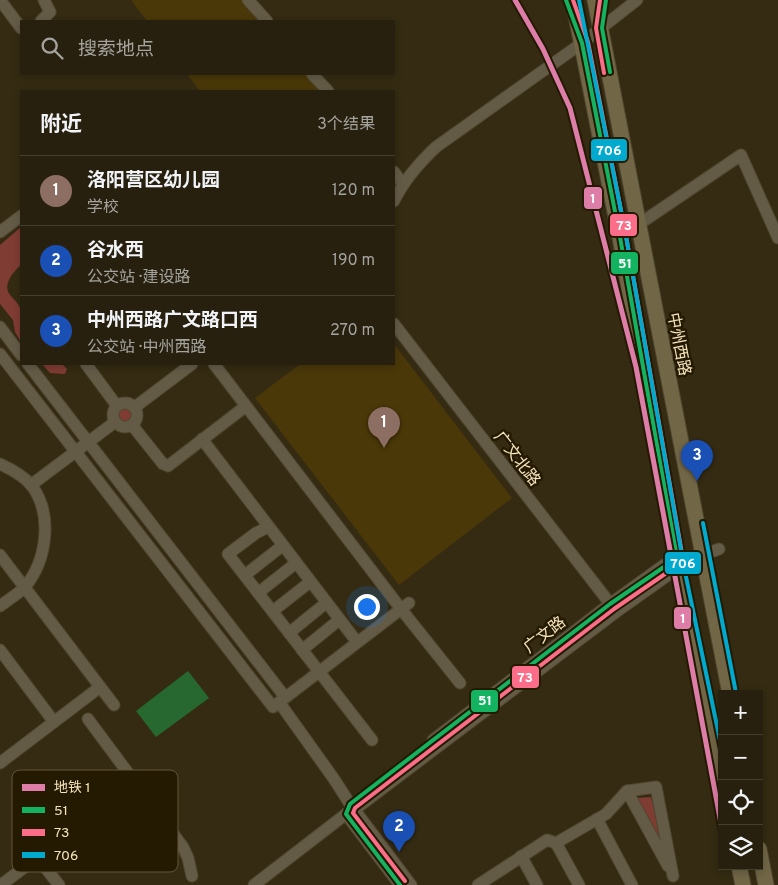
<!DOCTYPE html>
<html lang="zh">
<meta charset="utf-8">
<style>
:root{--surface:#27200e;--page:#2f2817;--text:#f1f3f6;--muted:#a4a39e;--line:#433e2e;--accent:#8c9099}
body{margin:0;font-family:Overpass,"Noto Sans SC",sans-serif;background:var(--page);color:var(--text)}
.controls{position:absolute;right:15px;bottom:15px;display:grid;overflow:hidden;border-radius:0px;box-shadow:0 2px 8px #0003}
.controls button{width:45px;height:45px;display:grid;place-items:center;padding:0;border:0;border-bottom:1px solid var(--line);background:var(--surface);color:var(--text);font:25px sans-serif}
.you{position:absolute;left:366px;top:606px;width:18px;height:18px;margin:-12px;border:4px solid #fff;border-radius:50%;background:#1a73e8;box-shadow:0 0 0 8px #1a73e833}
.badge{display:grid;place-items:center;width:32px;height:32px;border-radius:50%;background:var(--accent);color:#fff;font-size:16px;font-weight:700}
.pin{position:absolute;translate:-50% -41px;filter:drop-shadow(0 1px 2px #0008)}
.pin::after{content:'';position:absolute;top:26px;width:18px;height:15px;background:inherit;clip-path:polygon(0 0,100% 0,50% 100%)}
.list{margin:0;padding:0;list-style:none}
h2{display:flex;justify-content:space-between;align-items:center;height:65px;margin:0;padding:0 20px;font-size:21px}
h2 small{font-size:16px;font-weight:400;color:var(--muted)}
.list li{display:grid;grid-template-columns:32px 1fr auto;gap:15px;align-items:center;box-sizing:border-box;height:70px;padding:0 20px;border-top:1px solid var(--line)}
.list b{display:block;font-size:19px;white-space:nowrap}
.list p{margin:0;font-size:16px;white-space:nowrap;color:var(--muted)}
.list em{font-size:16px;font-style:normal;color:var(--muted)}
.icon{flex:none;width:28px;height:28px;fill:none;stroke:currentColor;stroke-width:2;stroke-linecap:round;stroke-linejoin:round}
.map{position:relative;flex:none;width:778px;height:885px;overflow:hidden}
.search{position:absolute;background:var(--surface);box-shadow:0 2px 8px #0003;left:20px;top:20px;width:375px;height:55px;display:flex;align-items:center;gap:12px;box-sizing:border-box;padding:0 18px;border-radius:0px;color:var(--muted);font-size:19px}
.panel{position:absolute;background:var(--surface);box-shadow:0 2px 8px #0003;left:20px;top:90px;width:375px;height:275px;border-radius:0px}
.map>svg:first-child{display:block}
</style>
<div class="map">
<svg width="778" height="885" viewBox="0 0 778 885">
<rect width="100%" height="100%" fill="#342b12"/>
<!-- built -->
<g fill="#4a3808">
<path d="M131 0H243L261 21H147Z"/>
<path d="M187 74H306L321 91H200Z"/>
<path d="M394 344 512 498 399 585 255 398 300 364H394Z"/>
</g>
<!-- green -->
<g fill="#7f3c33">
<path d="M21 227V265C17 268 14 272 11 276 0 295 16 296 21 310 23 317 21 334 21 342L15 332 13 320 0 304V245Z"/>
<path d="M42 364H62L67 369 65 374 50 373Z"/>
<circle cx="125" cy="415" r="9"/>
<path d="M651 797 667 859 635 798Z"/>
</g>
<!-- water -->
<path fill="#26682f" d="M188 671 209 698 156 737 136 711Z"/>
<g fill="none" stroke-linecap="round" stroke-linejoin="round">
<!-- minor casing -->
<g stroke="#504730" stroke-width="13">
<g id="minor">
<path d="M0 0 21 28"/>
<path d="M248 0 267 21"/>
<path d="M41 21 50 12 44 0"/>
<path d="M312 74 328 91"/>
<path d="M394 172 403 184"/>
<path d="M394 201C404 180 419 163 436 147L582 43 637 0"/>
<path d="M0 232 21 216"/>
<path d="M620 237 741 155 778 238"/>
<path d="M394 324 615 610"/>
<path d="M0 327 21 355"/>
<path d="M0 354 273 707 409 603"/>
<path d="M28 364 285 697"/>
<path d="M86 364 117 406"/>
<path d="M214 364 401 609 460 683"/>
<circle cx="125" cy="415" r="12"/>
<path d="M135 407 192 364"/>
<path d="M132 425 163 464 168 466 246 406"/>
<path d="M202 439 357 642"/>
<path d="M0 464C11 469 24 476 32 486 53 515 47 560 25 587 18 594 8 600 0 606"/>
<path d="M31 485 115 422"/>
<path d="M268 527 256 533 228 554 372 740"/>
<path d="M0 555 114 705"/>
<path d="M245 575 282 546"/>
<path d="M258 593 296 563"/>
<path d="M273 611 310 582"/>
<path d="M289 633 326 603"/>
<path d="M0 650 54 722"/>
<path d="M302 650 339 620"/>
<path d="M279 702 334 779 350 804 411 885"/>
<path d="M88 719 183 847 188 858 192 876"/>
<path d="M433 740 610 604 664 565 677 558 703 555 719 549"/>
<path d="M0 763 100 687"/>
<path d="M627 791 668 866"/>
<path d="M346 814 400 885"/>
<path d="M597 819 632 885"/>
<path d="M556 843 579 885"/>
<path d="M521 856 537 885"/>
<path d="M37 857 59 885"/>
<path d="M1 885 136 783"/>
<path d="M254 885 346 814 354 810 616 612 678 568 703 555"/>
<path d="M478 885 547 840 556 843 606 814 627 791 656 787 673 876"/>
</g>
</g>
<!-- major casing -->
<g stroke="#504730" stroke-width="17">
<g id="major">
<path d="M573 0 620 237 678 568 722 782"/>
<path d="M595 0 730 694"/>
<path d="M759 849 766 885"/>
<path d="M739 866 743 885"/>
</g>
</g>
<!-- minor -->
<use href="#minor" stroke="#645b47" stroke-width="11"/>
<!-- major -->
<use href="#major" stroke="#716646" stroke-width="15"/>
<!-- bus-1 casing -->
<g stroke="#241a02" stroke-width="8">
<g id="bus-1">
<path d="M606 0 602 28 610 72"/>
<path d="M400 885 346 814 350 804 610 604 677 558 620 237 582 43 566 0"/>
</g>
</g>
<!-- bus-2 casing -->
<g stroke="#241a02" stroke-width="8">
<g id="bus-2">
<path d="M600 0 596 28 604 73"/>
<path d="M405 881 353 813 355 808 614 609 681 563 683 559 626 236 588 42 573 0"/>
</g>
</g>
<!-- bus-3 casing -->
<g stroke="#241a02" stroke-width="8">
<g id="bus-3">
<path d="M579 0 626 236 684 567 722 750"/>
<path d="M703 523 736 693"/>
</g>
</g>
<!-- bus-1 -->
<use href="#bus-1" stroke="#13b361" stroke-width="4"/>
<!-- bus-2 -->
<use href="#bus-2" stroke="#fb6d88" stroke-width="4"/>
<!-- bus-3 -->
<use href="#bus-3" stroke="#00a9ce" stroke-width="4"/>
<!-- metro-1 casing -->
<g stroke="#241a02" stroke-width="9">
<path id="metro-1" d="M515 0 543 49 570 108 636 367 722 829"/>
</g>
<!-- metro-1 -->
<use href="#metro-1" stroke="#dd7da8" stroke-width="5"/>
</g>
<g text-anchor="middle" stroke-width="5" stroke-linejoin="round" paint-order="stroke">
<!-- street labels -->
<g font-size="16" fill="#f4e3bd" stroke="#241a02">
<text transform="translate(680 344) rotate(79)" y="6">中州西路</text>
<text transform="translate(518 458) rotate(52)" y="6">广文北路</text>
<text transform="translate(544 634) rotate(-38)" y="6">广文路</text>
</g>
</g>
<!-- legend -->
<rect x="12" y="770" width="166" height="102" rx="8" fill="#241a02" stroke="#62563a" stroke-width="1"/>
<rect x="22" y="784" width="23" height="7" fill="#dd7da8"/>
<rect x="22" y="807" width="23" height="6" fill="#13b361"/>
<rect x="22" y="829" width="23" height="7" fill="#fb6d88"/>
<rect x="22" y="852" width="23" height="6" fill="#00a9ce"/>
<g font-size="14" fill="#f4e3bd">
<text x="54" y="792">地铁 1</text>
<text x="54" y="815">51</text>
<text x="54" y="837">73</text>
<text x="54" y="860">706</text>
</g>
<g stroke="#241a02" stroke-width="2">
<rect x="590" y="138" width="38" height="24" rx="5" fill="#00a9ce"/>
<rect x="583" y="186" width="20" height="24" rx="5" fill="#dd7da8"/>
<rect x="609" y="213" width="29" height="24" rx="5" fill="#fb6d88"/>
<rect x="610" y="251" width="29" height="24" rx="5" fill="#13b361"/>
<rect x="664" y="551" width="38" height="24" rx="5" fill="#00a9ce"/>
<rect x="673" y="606" width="19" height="24" rx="5" fill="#dd7da8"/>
<rect x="511" y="665" width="29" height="24" rx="5" fill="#fb6d88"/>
<rect x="470" y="689" width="29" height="24" rx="5" fill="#13b361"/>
</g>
<g font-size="14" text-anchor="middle" font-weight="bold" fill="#fff">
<text x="609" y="155">706</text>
<text x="593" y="203">1</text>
<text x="624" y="230">73</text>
<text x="625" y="268">51</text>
<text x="683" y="568">706</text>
<text x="683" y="623">1</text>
<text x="525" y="682">73</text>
<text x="485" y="705">51</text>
</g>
</svg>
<div class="controls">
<button>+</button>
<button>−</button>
<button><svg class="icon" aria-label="locate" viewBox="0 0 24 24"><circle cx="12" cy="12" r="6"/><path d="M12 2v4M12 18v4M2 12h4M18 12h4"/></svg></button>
<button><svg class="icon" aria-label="layers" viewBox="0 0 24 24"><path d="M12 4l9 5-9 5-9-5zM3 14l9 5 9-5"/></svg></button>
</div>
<div class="you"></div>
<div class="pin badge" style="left:384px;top:448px;background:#8d6e63">1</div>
<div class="pin badge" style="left:399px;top:852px;background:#1a4fb4">2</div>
<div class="pin badge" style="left:697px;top:481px;background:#1a4fb4">3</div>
<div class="search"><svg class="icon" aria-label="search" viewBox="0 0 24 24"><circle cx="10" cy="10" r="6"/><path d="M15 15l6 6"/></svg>搜索地点</div>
<section class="panel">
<h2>附近<small>3个结果</small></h2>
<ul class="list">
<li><span class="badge" style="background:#8d6e63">1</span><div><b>洛阳营区幼儿园</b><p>学校</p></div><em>120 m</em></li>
<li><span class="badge" style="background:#1a4fb4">2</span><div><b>谷水西</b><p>公交站 · 建设路</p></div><em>190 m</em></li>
<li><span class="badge" style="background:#1a4fb4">3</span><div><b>中州西路广文路口西</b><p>公交站 · 中州西路</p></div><em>270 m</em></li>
</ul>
</section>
</div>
